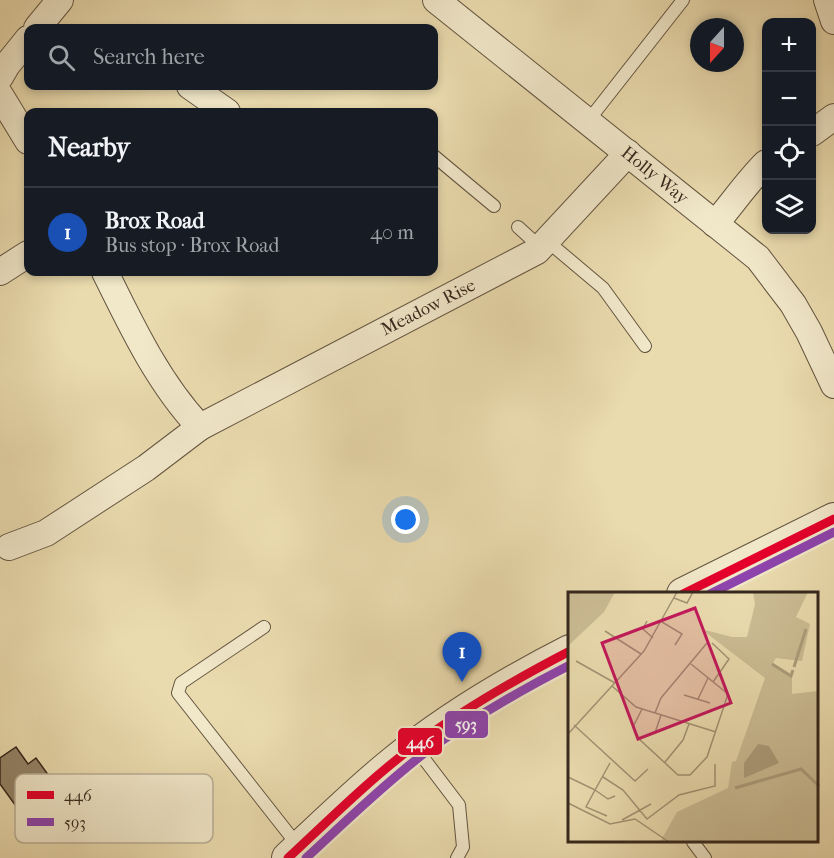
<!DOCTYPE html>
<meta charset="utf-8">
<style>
:root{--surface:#171b24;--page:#20242c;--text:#f1f3f6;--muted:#9ea1a6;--line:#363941;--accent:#0f766e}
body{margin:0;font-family:"IM FELL French Canon",serif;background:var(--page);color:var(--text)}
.controls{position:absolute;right:18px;top:18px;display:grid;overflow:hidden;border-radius:12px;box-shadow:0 3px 9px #0003}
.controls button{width:54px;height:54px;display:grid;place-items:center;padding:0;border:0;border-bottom:2px solid var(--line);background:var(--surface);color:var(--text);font:30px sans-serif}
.compass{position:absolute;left:690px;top:18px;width:54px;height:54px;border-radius:50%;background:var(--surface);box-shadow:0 3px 9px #0003;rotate:201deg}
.you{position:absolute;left:406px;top:520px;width:21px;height:21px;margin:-15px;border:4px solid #fff;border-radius:50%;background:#1a73e8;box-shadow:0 0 0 9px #1a73e833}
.badge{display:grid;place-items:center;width:39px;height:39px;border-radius:50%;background:var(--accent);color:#fff;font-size:20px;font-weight:700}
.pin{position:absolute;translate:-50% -50px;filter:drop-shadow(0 2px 3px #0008)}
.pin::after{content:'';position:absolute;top:32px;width:21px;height:18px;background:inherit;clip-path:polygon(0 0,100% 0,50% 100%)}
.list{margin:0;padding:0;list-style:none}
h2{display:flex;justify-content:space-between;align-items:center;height:78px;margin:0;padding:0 24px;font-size:26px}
h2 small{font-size:20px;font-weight:400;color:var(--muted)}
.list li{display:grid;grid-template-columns:39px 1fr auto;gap:18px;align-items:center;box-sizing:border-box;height:90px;padding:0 24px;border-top:2px solid var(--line)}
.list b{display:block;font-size:22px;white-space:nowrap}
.list p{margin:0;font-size:20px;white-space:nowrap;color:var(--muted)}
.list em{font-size:20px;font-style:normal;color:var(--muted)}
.icon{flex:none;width:33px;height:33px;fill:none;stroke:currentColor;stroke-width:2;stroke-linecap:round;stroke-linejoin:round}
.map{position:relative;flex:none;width:834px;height:858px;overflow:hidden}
.search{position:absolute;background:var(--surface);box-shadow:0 3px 9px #0003;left:24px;top:24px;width:414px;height:66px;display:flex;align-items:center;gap:15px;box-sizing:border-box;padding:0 21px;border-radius:12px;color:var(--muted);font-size:22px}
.panel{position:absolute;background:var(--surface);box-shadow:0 3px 9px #0003;left:24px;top:108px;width:414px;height:168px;border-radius:12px}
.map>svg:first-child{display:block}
</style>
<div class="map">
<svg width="834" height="858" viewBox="0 0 834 858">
<rect width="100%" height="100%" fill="#eadbae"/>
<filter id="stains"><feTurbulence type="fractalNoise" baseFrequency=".00333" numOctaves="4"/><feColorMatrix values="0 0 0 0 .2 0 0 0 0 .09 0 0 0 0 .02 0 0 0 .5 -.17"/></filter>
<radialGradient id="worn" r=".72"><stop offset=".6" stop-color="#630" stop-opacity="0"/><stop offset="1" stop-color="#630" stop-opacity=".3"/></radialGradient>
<!-- building -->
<path fill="#948568" stroke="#37281d" stroke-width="1.5" d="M16 747 28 764 36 758 70 805 34 831 0 784V758Z"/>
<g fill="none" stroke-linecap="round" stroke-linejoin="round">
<!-- service casing -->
<g stroke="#645541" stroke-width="14">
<g id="service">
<path d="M588 121 683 0"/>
<path d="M434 156 494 206"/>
<path d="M518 227 540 247"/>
<path d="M546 240 603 288 645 346"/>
<path d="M264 627 181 683 178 693 299 847"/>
<path d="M415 747 459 805 463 847 457 858"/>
<path d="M693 842 705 858"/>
</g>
</g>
<!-- minor casing -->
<g stroke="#645541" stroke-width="28">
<g id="minor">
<path d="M436 0 758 258 793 304 809 332 834 385"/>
<path d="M827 0 834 21"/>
<path d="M37 28 60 0"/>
<path d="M0 77 7 65 28 39"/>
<path d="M190 86 227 112"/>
<path d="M0 95 28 141"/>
<path d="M812 133 834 117"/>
<path d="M715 224C733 203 747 182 766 163"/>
<path d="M0 272 28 254"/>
<path d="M105 272C131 325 159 384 200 427"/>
<path d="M9 547 46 533 146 468 200 427 537 251 628 153"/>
</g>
</g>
<!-- tertiary casing -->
<g stroke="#645541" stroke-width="34">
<g id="tertiary">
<path d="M683 594 834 519"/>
<path d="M288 858C323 826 357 792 393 763 448 718 507 683 570 651"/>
</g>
</g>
<!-- service -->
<use href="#service" stroke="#f1e8ca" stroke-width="12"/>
<!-- minor -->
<use href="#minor" stroke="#f1e8ca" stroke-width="26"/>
<!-- tertiary -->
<use href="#tertiary" stroke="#f1e8ca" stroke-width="32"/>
<!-- bus-1 casing -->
<g stroke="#f1e8ca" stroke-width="14">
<g id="bus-1">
<path d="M683 594 834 519"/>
<path d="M288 858C329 820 369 780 414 746 463 709 516 679 570 651"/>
</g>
</g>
<!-- bus-2 casing -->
<g stroke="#f1e8ca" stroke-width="14">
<g id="bus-2">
<path d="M710 594 834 532"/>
<path d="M306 858C344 823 381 787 422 755 469 720 519 691 570 665"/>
</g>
</g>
<!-- bus-1 -->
<use href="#bus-1" stroke="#e4002b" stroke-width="9"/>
<!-- bus-2 -->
<use href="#bus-2" stroke="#8e44ad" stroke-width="9"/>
</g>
<g text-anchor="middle" stroke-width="4.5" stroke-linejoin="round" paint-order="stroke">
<!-- street labels -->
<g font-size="18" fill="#37281d" stroke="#f1e8ca">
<text transform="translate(655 175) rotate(39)" y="6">Holly Way</text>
<text transform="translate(428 307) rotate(-27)" y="6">Meadow Rise</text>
</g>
</g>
<!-- overview -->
<g transform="translate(568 592)">
<rect width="250" height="250" fill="#eadbae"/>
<path d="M0 0H47L36 20 0 54ZM185 0H240L228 25 242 32 234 69 208 66 205 71 224 84V102L250 99V250H92L109 220 160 196 164 170 168 169 197 86 133 37 164 45H179L187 12Z" fill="#ccbd95"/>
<path d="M190 152 201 154 211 171 176 186V171Z" fill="#ad9e7d"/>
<path fill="none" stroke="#ad9e7d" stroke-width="3" d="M204 72 223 84 225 78M226 75 238 37M167 196 233 177 251 194"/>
<path fill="none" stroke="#a29374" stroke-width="1.5" d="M106 6 119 11 125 0M79 29 75 37 85 46M94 30 114 42 107 53M37 39 73 62M144 51 161 67 145 90M8 69 47 91M44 94 68 115 148 140M116 103 142 111M130 107 140 86M74 117 65 135 70 146 110 183H122L139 165 160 102 123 72M87 121 93 106 139 51M6 133 67 189 80 177M87 141 93 123M0 142 76 59 109 0M97 170 115 148 121 132M0 185 27 198 42 171M35 185 55 198 79 227 111 203 147 194V172M0 211 42 232 67 227 101 250M39 224 18 215 27 198 40 207 47 204M54 228 83 212"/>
<path fill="#c2185b" fill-opacity="0.15" stroke="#c2185b" stroke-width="3" d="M127 16 163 111 70 147 34 51Z"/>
<rect width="250" height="250" fill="none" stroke="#37281d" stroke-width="3"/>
</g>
<!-- legend -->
<rect x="15" y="774" width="198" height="69" rx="9" fill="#f1e8ca" stroke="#b9ae96" stroke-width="1.5"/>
<rect x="27" y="791" width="27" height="8" fill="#e4002b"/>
<rect x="27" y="818" width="27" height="8" fill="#8e44ad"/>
<g font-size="16" fill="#37281d">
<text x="64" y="801">446</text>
<text x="64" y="828">593</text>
</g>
<g stroke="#f1e8ca" stroke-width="2">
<rect x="444" y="710" width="45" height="29" rx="6" fill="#8e44ad"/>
<rect x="397" y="727" width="46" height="29" rx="6" fill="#e4002b"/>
</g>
<g font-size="16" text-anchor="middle" font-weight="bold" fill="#fff">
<text x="466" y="730">593</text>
<text x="420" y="748">446</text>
</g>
<rect width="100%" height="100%" filter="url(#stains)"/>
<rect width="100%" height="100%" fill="url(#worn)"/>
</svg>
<div class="controls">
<button>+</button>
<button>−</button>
<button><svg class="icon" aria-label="locate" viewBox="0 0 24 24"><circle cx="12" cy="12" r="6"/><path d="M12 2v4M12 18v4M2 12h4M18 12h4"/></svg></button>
<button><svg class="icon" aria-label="layers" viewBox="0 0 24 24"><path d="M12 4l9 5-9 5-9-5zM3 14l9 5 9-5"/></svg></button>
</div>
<svg class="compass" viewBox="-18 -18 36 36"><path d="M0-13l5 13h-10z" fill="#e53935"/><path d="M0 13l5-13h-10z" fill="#9ea1a6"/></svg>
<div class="you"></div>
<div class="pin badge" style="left:462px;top:682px;background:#1a4fb4">1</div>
<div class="search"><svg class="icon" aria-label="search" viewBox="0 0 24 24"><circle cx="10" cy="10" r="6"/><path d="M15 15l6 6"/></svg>Search here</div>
<section class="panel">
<h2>Nearby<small></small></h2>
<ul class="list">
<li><span class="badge" style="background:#1a4fb4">1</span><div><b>Brox Road</b><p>Bus stop · Brox Road</p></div><em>40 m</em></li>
</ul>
</section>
</div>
